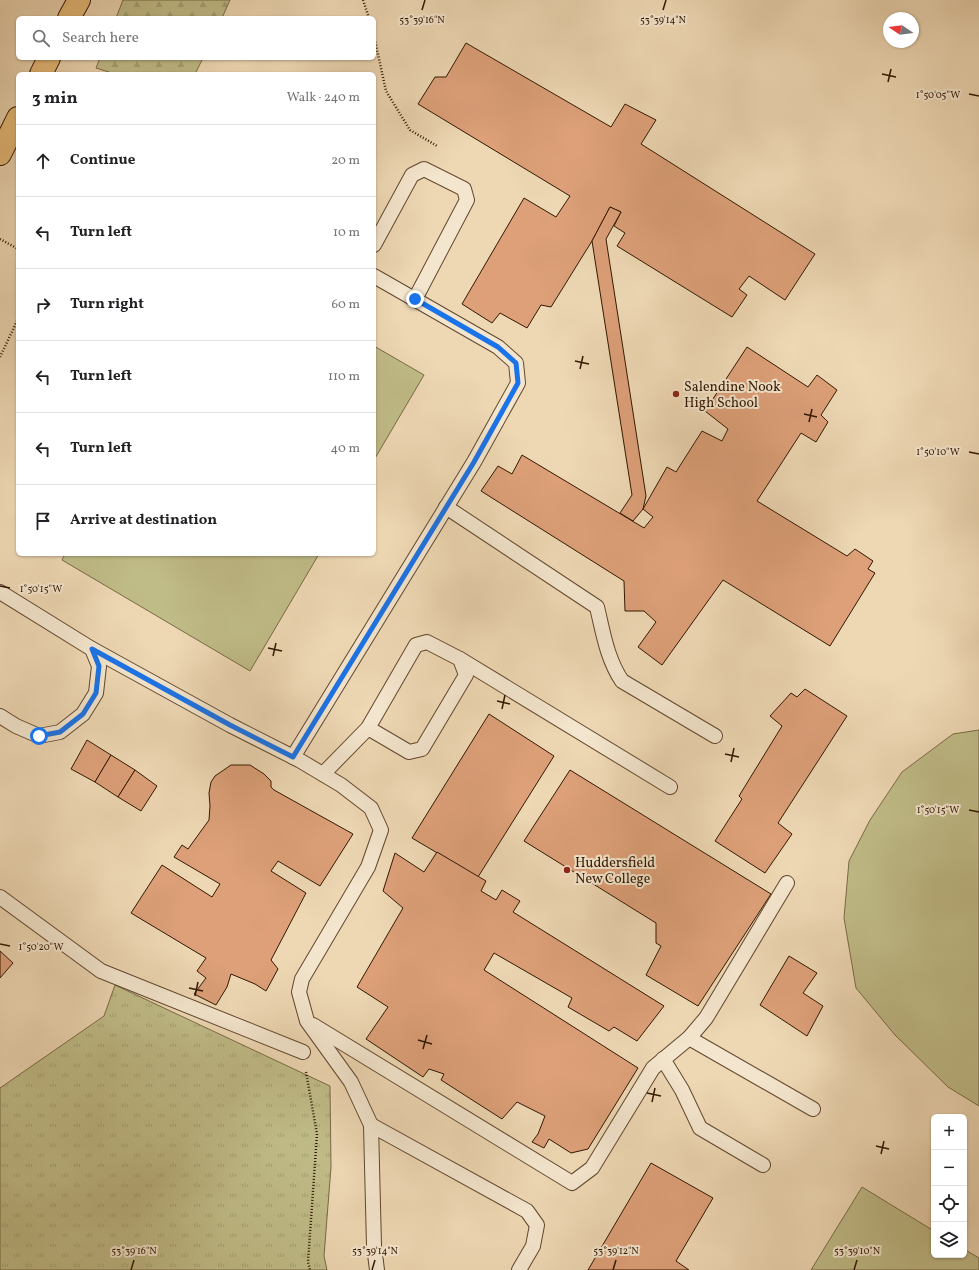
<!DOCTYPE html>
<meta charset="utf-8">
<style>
:root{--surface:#fff;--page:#f6f6f6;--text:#202124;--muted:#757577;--line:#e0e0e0}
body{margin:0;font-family:Vollkorn,serif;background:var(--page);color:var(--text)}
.controls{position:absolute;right:12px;bottom:12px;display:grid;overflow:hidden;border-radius:6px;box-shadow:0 1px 3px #0004}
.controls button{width:36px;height:36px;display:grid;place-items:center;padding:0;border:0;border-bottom:1px solid var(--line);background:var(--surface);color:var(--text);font:20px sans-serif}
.compass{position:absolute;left:883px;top:12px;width:36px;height:36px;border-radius:50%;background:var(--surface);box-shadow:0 1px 3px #0004;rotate:283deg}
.stop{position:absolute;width:12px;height:12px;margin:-9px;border:3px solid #1a73e8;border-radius:50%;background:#fff}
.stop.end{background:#1a73e8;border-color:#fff;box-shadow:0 1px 4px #0008}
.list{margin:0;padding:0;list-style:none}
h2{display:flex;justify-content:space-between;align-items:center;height:52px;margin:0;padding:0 16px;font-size:17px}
h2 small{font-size:13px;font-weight:400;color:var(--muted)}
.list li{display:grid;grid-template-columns:26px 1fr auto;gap:12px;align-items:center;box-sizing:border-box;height:72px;padding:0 16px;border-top:1px solid var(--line)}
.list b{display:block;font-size:15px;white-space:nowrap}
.list em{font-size:13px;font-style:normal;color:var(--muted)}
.icon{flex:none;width:22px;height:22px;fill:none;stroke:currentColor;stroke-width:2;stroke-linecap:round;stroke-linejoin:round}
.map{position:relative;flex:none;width:979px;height:1270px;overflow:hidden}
.search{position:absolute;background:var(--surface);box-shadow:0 1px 3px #0004;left:16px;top:16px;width:360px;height:44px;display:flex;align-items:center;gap:10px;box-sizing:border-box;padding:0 14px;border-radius:6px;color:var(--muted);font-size:15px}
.panel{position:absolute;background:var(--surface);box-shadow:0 1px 3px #0004;left:16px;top:72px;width:360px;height:484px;border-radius:6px}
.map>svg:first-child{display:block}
</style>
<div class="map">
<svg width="979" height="1270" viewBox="0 0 979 1270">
<defs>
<pattern id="forest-firs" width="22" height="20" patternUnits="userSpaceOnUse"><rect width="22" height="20" fill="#c0bc88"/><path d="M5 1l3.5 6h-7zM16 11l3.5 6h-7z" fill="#a5a174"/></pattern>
<pattern id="park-tufts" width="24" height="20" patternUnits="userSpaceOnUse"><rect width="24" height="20" fill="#c0bc88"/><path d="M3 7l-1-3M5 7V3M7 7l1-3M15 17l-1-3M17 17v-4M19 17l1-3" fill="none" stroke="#a5a174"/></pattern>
</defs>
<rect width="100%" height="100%" fill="#eed8b4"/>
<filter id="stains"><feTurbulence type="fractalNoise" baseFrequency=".005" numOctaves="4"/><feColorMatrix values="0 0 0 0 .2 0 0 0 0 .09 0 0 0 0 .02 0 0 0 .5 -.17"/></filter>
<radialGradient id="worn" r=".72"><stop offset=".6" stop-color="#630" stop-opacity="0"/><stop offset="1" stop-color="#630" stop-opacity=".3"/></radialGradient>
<!-- grass -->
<g fill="#c0bc88" stroke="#796a44">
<path d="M374 346 424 375 374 460Z"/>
<path d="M65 554H319L250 671 62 560Z"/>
<path d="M979 730V1106L948 1087 895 1035 856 988 844 918 849 861 870 820 902 772 953 734Z"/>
<path d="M862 1187 934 1231V1255H964V1249L979 1258V1270H811Z"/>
</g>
<!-- forest -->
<g fill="url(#forest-firs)" stroke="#796a44">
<path d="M123 0H230L222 18H116Z"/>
<path d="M100 58H203L195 74H115L96 68Z"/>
</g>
<!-- park -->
<path fill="url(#park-tufts)" stroke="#796a44" d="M115 985 330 1086 331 1167 324 1256 327 1270H0V1088L104 1016Z"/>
<!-- building -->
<g fill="#dda079" stroke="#321700">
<path d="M466 43 611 127 625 104 656 120 641 144 815 254 785 300 749 276 739 289 747 295 732 317 617 246 625 233 614 226 621 212 610 207 592 241 551 307 541 305 527 328 500 313 492 323 462 304 524 198 556 217 570 196 418 104 435 77H446Z"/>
<path d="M610 207 621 212 606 239 646 496 643 509 633 521 620 513 632 495 592 241Z"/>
<path d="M747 347 808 387 817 375 837 390 821 415 828 422 816 442 801 433 757 501 847 556 855 549 873 561 868 569 875 573 830 646 723 580 662 665 638 647 656 622 644 611H625L624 581 481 491 498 466 512 474 522 455 644 528 653 517 643 509 667 467 676 472 702 431 722 441 728 429 705 411Z"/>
<path d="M805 689 847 716 778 823 792 834 765 873 715 841 742 799 739 796 782 726 770 716 791 693 797 697Z"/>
<path d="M489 714 554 756 478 877 412 838Z"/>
<path d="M87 740 111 755 95 782 71 769Z"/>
<path d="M111 755 135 770 118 797 95 782Z"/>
<path d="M231 765H250L264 774 271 781V787L274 790 353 834 320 886 278 861 271 871 306 893 271 960 278 969 266 991 255 984 231 974 227 987 216 1005 194 994 206 978 197 971 206 958 131 913 162 865 212 897 220 884 174 857 182 845 188 849 209 820 210 806 209 793 211 782 215 776Z"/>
<path d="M135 770 157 786 141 811 118 797Z"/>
<path d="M570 770 771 894 698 1006 646 975 661 946 656 943V923L524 841Z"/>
<path d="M437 852 486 881 481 891 496 900 502 890 520 901 513 912 664 1006 637 1041 614 1027 609 1031 568 1007 572 998 494 953 484 970 638 1068 588 1149 571 1153 549 1139 544 1148 532 1142 538 1134 545 1116 517 1102 502 1119 441 1080 444 1074 429 1069 423 1077 366 1039 388 1007 357 987 403 908 383 891 395 853 424 872Z"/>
<path d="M0 951 13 963 0 978Z"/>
<path d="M789 956 817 973 803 993 823 1006 807 1036 760 1005Z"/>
<path d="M651 1163 713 1198 676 1261 689 1270H588Z"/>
</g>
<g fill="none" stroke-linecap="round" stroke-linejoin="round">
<!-- lane casing -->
<g stroke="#61472d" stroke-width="16">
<g id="lane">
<path d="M374 245 412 175 424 169 464 189 467 200 415 299"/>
<path d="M446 507 597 607C603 632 607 659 622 681L715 736"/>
<path d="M0 592 92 649 99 666 96 693 83 714 60 732 39 736 16 726 0 716"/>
<path d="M92 649 230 725 299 760 341 785 371 808 381 830 368 867 302 979 299 992 307 1021 351 1082 371 1125 374 1246 377 1270"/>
<path d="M460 659 670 787"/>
<path d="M293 757 474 462 518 383 516 363 498 347 374 276"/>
<path d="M323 774 368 728 416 645 427 642 460 659 466 675 422 749 409 752 368 728"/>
<path d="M0 897 101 971 303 1052"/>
<path d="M313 1025 572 1183 592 1168 653 1068 689 1038 706 1018 787 883"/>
<path d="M689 1038 813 1109"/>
<path d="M663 1059 682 1090 700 1128 763 1165"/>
<path d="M371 1125 527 1211 537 1225 533 1246 519 1270"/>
</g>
</g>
<!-- highway casing -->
<g stroke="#321700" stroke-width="24">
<g id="highway">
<path d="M69 18 79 0"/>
<path d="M41 74 49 58"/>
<path d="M0 154 18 118"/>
</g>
</g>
<!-- path -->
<g stroke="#321700" stroke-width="2.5" stroke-dasharray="1 2" stroke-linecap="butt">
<path d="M363 0 369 18"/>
<path d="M374 36 386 91 410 130 437 146"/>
<path d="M0 239 18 249"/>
<path d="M0 357 18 319"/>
<path d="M306 1072 317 1134 308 1262 310 1270"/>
</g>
<!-- lane -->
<use href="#lane" stroke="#f4e6ce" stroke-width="14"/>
<!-- highway -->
<use href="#highway" stroke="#e7bc7a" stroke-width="22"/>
</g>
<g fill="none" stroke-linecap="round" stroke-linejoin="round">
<!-- route -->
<path stroke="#1a73e8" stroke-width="5" d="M39 736 60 732 83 714 96 693 99 666 92 649 230 725 293 757 474 462 518 383 516 363 498 347 415 299"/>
</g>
<!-- ticks -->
<path fill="none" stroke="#321700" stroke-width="1.5" d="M422 10 425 0M663 10 666 0M882 74 896 77M888 82 891 69M969 94 979 96M575 361 589 364M580 369 583 356M804 414 817 417M809 422 812 409M969 452 979 454M0 586 10 588M268 648 282 651M273 656 276 643M497 701 510 704M502 709 505 695M725 754 739 757M731 762 734 748M969 810 979 812M0 944 10 946M189 988 203 991M195 996 198 982M418 1040 432 1044M423 1049 427 1035M647 1093 661 1096M652 1102 655 1088M876 1146 889 1149M881 1154 884 1141M131 1270 134 1260M372 1270 375 1260M613 1270 616 1260M854 1270 857 1260"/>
<!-- markers -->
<g fill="#8f2418" stroke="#f4e6ce" stroke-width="1.5">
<circle cx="676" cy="394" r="4"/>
<circle cx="567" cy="870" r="4"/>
</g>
<g text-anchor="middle" stroke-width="4" stroke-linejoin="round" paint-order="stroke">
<!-- poi labels -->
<g font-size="14" fill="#321700" stroke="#f4e6ce" text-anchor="start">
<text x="684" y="391">Salendine Nook<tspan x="684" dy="16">High School</tspan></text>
<text x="575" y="867">Huddersfield<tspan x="575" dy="16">New College</tspan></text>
</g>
</g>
<g font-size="10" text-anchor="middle" fill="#321700" stroke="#f4e6ce" stroke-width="4" stroke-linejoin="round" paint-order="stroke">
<text x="422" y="23">53°39'16"N</text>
<text x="663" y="23">53°39'14"N</text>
<text x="938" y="98">1°50'05"W</text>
<text x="938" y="455">1°50'10"W</text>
<text x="41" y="592">1°50'15"W</text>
<text x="938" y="813">1°50'15"W</text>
<text x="41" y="950">1°50'20"W</text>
<text x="134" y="1254">53°39'16"N</text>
<text x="375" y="1254">53°39'14"N</text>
<text x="616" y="1254">53°39'12"N</text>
<text x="857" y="1254">53°39'10"N</text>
</g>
<rect width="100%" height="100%" filter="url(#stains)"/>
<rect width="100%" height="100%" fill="url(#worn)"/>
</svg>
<div class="controls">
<button>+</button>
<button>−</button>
<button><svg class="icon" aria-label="locate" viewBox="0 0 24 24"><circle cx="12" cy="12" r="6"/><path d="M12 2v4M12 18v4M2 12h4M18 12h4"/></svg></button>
<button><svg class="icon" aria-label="layers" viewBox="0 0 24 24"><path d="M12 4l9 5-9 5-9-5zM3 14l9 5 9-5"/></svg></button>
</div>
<svg class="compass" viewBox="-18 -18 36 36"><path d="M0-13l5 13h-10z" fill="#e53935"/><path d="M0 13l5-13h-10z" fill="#757577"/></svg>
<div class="stop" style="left:39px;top:736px"></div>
<div class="stop end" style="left:415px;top:299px"></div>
<div class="search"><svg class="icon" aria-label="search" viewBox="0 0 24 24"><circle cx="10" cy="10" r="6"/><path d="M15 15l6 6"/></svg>Search here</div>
<section class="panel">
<h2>3 min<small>Walk · 240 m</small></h2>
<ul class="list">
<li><svg class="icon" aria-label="ahead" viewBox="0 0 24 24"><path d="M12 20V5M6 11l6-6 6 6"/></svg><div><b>Continue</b></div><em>20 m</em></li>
<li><svg class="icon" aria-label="left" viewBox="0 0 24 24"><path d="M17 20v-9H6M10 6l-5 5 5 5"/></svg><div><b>Turn left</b></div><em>10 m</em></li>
<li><svg class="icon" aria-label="right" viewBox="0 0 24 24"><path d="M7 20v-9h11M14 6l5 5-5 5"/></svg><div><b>Turn right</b></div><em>60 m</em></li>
<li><svg class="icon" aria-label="left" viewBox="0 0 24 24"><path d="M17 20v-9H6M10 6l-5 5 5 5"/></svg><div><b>Turn left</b></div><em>110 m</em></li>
<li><svg class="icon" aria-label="left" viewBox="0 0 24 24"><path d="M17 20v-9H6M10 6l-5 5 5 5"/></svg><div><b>Turn left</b></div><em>40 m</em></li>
<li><svg class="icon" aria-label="arrive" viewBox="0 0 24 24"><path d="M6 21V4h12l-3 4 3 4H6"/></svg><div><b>Arrive at destination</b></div></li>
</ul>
</section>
</div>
